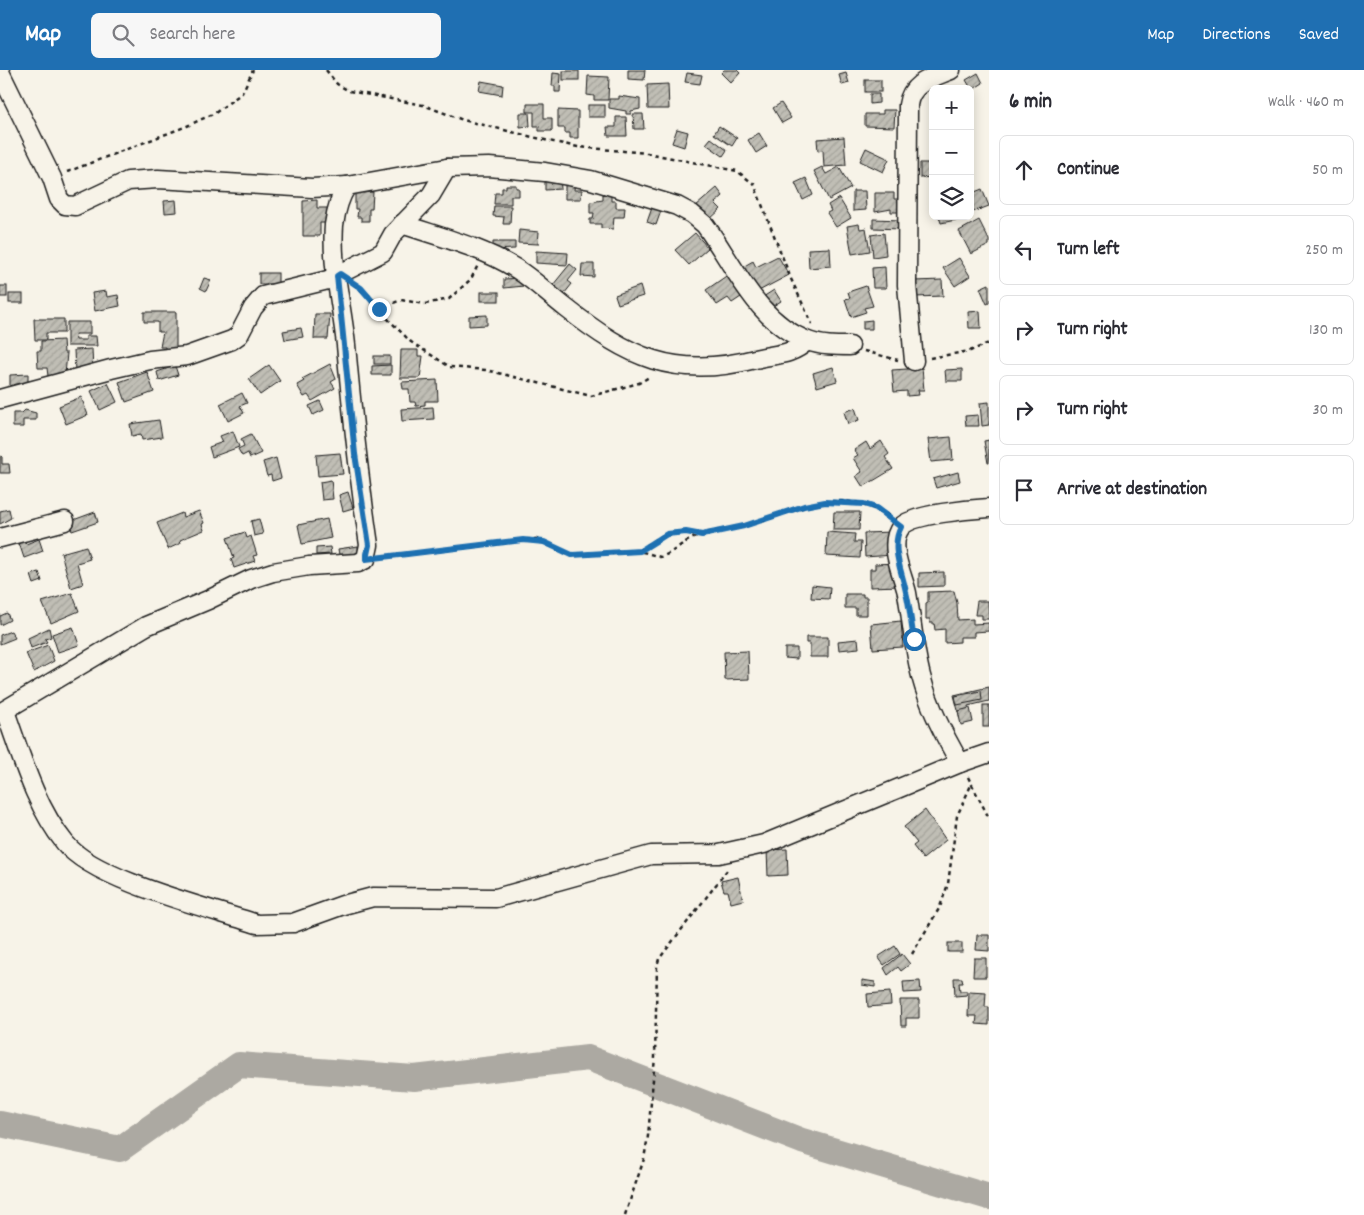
<!DOCTYPE html>
<meta charset="utf-8">
<style>
:root{--surface:#fff;--page:#f7f7f7;--text:#2b2b33;--muted:#7c7c81;--line:#e1e1e2;--accent:#1f6fb2}
body{margin:0;font-family:Dekko,sans-serif;background:var(--page);color:var(--text)}
.controls{position:absolute;right:15px;top:15px;display:grid;overflow:hidden;border-radius:8px;box-shadow:0 2px 12px #0003}
.controls button{width:45px;height:45px;display:grid;place-items:center;padding:0;border:0;border-bottom:1px solid var(--line);background:var(--surface);color:var(--text);font:25px sans-serif}
.stop{position:absolute;width:15px;height:15px;margin:-11px;border:4px solid #1f6fb2;border-radius:50%;background:#fff}
.stop.end{background:#1f6fb2;border-color:#fff;box-shadow:0 1px 5px #0008}
.list{margin:0;padding:0;list-style:none}
h2{display:flex;justify-content:space-between;align-items:center;height:65px;margin:0;padding:0 20px;font-size:21px}
h2 small{font-size:16px;font-weight:400;color:var(--muted)}
.list li{display:grid;grid-template-columns:32px 1fr auto;gap:15px;align-items:center;box-sizing:border-box;height:70px;margin:0 10px 10px;padding:0 10px;border:1px solid var(--line);border-radius:8px}
.list b{display:block;font-size:19px;white-space:nowrap}
.list em{font-size:16px;font-style:normal;color:var(--muted)}
.icon{flex:none;width:28px;height:28px;fill:none;stroke:currentColor;stroke-width:2;stroke-linecap:round;stroke-linejoin:round}
.map{position:relative;flex:none;width:989px;height:1145px;overflow:hidden}
header{display:flex;align-items:center;gap:30px;box-sizing:border-box;height:70px;padding:0 25px;background:var(--accent);color:#fff}
header strong{font-size:24px}
nav{display:flex;gap:28px;margin-inline-start:auto;font-size:18px}
.search{width:350px;height:45px;background:var(--page);display:flex;align-items:center;gap:12px;box-sizing:border-box;padding:0 18px;border-radius:8px;color:var(--muted);font-size:19px}
main{display:flex}
aside{flex:1;background:var(--surface)}
.map>svg:first-child{display:block}
</style>
<header>
<strong>Map</strong>
<div class="search"><svg class="icon" aria-label="search" viewBox="0 0 24 24"><circle cx="10" cy="10" r="6"/><path d="M15 15l6 6"/></svg>Search here</div>
<nav><a>Map</a><a>Directions</a><a>Saved</a></nav>
</header>
<main>
<div class="map">
<svg width="989" height="1145" viewBox="0 0 989 1145">
<defs>
<pattern id="building-hatch" width="6" height="6" patternUnits="userSpaceOnUse" patternTransform="scale(1.25)"><rect width="6" height="6" fill="#c0beb5"/><path d="M-1 1l2-2M0 6l6-6M5 7l2-2" fill="none" stroke="#a4a39b"/></pattern>
</defs>
<rect width="100%" height="100%" fill="#f7f3e8"/>
<filter id="ink" filterUnits="userSpaceOnUse"><feTurbulence type="fractalNoise" baseFrequency=".02" numOctaves="2"/><feDisplacementMap in="SourceGraphic" scale="10" xChannelSelector="R" yChannelSelector="G"/><feConvolveMatrix kernelMatrix="1 2 1 2 8 2 1 2 1" color-interpolation-filters="sRGB"/></filter>
<g filter="url(#ink)">
<g fill="none" stroke-linecap="round" stroke-linejoin="round">
<!-- river -->
<path stroke="#aca9a2" stroke-width="26" d="M0 1054 120 1079 239 995 414 1008 588 988 802 1071 989 1127"/>
</g>
<!-- building -->
<g fill="url(#building-hatch)" stroke="#1c1c1c">
<path d="M628 0H645L644 10 628 9Z"/>
<path d="M724 0H737L740 3 731 13 721 3Z"/>
<rect x="563" y="1" width="16" height="9"/>
<path d="M553 3 561 4 560 22H555V16H552Z"/>
<path d="M687 3 702 5 700 14 685 12Z"/>
<path d="M846 3 849 13 842 15 839 5Z"/>
<path d="M978 3 983 13 972 20 966 10Z"/>
<path d="M588 6 609 7 608 30H594V26L587 25Z"/>
<rect x="865" y="10" width="16" height="12"/>
<path d="M481 11 503 15 502 25 479 21Z"/>
<path d="M668 14 669 39H648L647 15Z"/>
<path d="M870 24H879V33L870 34Z"/>
<path d="M619 26 640 29V39L631 41V44H626V41L609 38V29H619Z"/>
<path d="M781 33 791 48 782 53 773 38Z"/>
<path d="M527 34H544V48H552V61H539V56H534V42H527Z"/>
<rect x="588" y="35" width="17" height="12"/>
<path d="M558 40 578 41V68H570V63H565V58H558Z"/>
<path d="M883 40H895L894 57 865 56V44H883Z"/>
<path d="M520 43H529L530 56 520 57Z"/>
<path d="M633 44H643L644 59H634Z"/>
<path d="M616 47H626L627 66H608L607 57H616Z"/>
<path d="M719 56 737 68 732 76 714 64Z"/>
<path d="M677 59 688 62 684 77 672 73Z"/>
<path d="M759 63 767 76 756 83 748 70Z"/>
<path d="M844 67 846 95 824 97 823 80 818 81 817 69Z"/>
<path d="M711 68 727 80 723 86 706 74Z"/>
<path d="M866 78 889 89 883 102 860 91Z"/>
<path d="M920 93H933V107L920 108Z"/>
<path d="M822 97 826 104 839 97 851 118 829 130 814 101Z"/>
<path d="M560 107 561 119 545 120V108Z"/>
<path d="M806 108 813 125 803 130 795 113Z"/>
<path d="M565 111H575L574 120H582L581 129H565Z"/>
<path d="M506 115H516V118H519V126H511V134H494L495 123H502V118H506Z"/>
<path d="M717 118 723 126 715 133 721 139 709 150 696 136Z"/>
<path d="M982 119 989 136 970 143V124Z"/>
<path d="M853 121H865L866 140 853 141Z"/>
<path d="M355 122H373L372 139H369V151H361V147H357L358 139H355Z"/>
<path d="M875 123H894V129H899V142H891V139L875 142Z"/>
<path d="M603 124 611 125V131H616V138H625L624 147H614L613 159 601 158V154H590V149H593L594 143H590V132L603 130Z"/>
<path d="M839 128 851 148 836 157 827 143 831 141 828 135Z"/>
<path d="M176 130 177 142 165 143 164 131Z"/>
<path d="M317 130V138H332V153H320V166H303V131Z"/>
<path d="M653 135 662 138 656 155 647 152Z"/>
<path d="M494 136H511L510 154H503L504 147 493 146Z"/>
<path d="M939 146H955L956 150 941 153Z"/>
<path d="M873 149 901 150V159L873 158Z"/>
<path d="M979 150 989 170V175L971 184 959 161Z"/>
<path d="M859 154 860 159 866 158 870 181 852 184 847 156Z"/>
<path d="M519 160 539 162 538 174 518 173Z"/>
<path d="M695 163 708 178 689 195 675 180Z"/>
<path d="M884 163 886 185 873 187 871 165Z"/>
<path d="M493 172H515V179L493 180Z"/>
<path d="M830 178 831 196 809 198 808 179Z"/>
<path d="M536 181 568 183 567 195 536 193Z"/>
<path d="M778 186 789 205 755 223 741 198 753 191 756 197Z"/>
<path d="M959 188 970 206 955 216 943 198Z"/>
<path d="M570 194 577 200 568 211 572 214 564 224 553 215Z"/>
<path d="M582 194H594V207L581 206Z"/>
<path d="M885 197 886 218H873L872 198Z"/>
<path d="M732 202 747 223 732 233 728 228 717 235 706 220Z"/>
<rect x="259" y="203" width="19" height="11"/>
<path d="M204 208 211 210 206 221 200 218Z"/>
<path d="M523 208 524 216 504 218V209Z"/>
<path d="M942 210 943 226 915 227 914 211Z"/>
<path d="M989 214V233L987 234 980 218Z"/>
<rect x="0" y="216" width="7" height="11"/>
<path d="M640 216 643 226 618 234 615 225Z"/>
<path d="M866 216 873 236 864 238 866 242 851 247 845 229 850 228 848 222Z"/>
<path d="M774 220 781 231 770 238 763 227Z"/>
<path d="M106 221 107 227 118 225 120 236 95 241 92 223Z"/>
<rect x="481" y="222" width="18" height="9"/>
<rect x="9" y="224" width="14" height="9"/>
<path d="M980 241 981 258H969L968 242Z"/>
<path d="M144 242H176V281L165 282V277H160L163 262H158V252H144Z"/>
<path d="M315 244H330L328 269H314Z"/>
<path d="M487 245V255L469 256V246Z"/>
<path d="M34 249H64V263H46V270H35Z"/>
<path d="M872 250V259H863V251Z"/>
<path d="M67 252H90V264H75L76 270H86V266H96L97 276H67Z"/>
<path d="M301 258 303 267 285 270 283 261Z"/>
<path d="M63 270 64 283H67L65 305 48 306 47 298H38L37 281H41V271Z"/>
<path d="M92 279 93 301 75 302 74 280Z"/>
<path d="M401 280H418V286H423L420 308H400Z"/>
<rect x="374" y="286" width="16" height="8"/>
<path d="M330 294 336 309 331 312 335 318 312 331 308 325 304 327 297 315 304 311 302 309Z"/>
<path d="M269 295 280 311 260 325 249 309Z"/>
<path d="M391 295V305H372V296Z"/>
<path d="M175 296 178 305 159 311 157 302Z"/>
<path d="M833 297 837 311 817 317 813 303Z"/>
<path d="M922 298 924 320H918L919 325 907 326V321L894 322 892 300Z"/>
<path d="M962 299V311H946L945 300Z"/>
<path d="M147 302 154 322 126 332 119 312Z"/>
<path d="M28 304V315L10 316V305Z"/>
<path d="M437 310 438 331H425V335L416 336 415 332H410L409 319H403L402 312Z"/>
<path d="M108 313 117 332 100 340 91 321Z"/>
<path d="M242 323 247 333 240 336 244 343 228 351 220 334Z"/>
<path d="M81 327 88 345 66 354 59 336Z"/>
<path d="M320 331 324 340 313 345 309 336Z"/>
<path d="M989 332V355L982 356 980 333Z"/>
<path d="M433 337 434 349 402 351 401 339Z"/>
<path d="M855 338 859 350 848 354 844 342Z"/>
<path d="M25 340 36 343V350H23V357H13V343H22Z"/>
<path d="M978 345 979 356H966L965 346Z"/>
<path d="M159 350 162 367 142 370 141 364 132 366 130 354Z"/>
<path d="M233 361 239 377 212 387 209 377 223 372 220 366Z"/>
<path d="M251 364 261 383 250 388 248 383 242 386 238 379 244 376 241 369Z"/>
<path d="M951 367 953 390 931 392 928 369Z"/>
<path d="M989 370V393H988L984 371Z"/>
<path d="M881 371 889 384 885 387 893 399 863 417 856 406 862 402 853 388 858 385 854 380 866 372 870 379Z"/>
<path d="M340 383 343 404 318 406 316 385Z"/>
<path d="M2 386V394H9L10 403H0V387Z"/>
<path d="M276 388 281 408 272 411 271 405 267 406 263 392Z"/>
<path d="M958 402 960 411 936 418 933 409Z"/>
<path d="M331 410 333 429 322 430 320 412Z"/>
<path d="M348 422 353 438 343 441 339 425Z"/>
<path d="M9 439 11 448 0 454V441Z"/>
<path d="M199 441 204 453 202 454 204 460 180 470 181 473 168 479 157 453 182 443 183 447Z"/>
<path d="M95 442 98 452 72 461 68 452Z"/>
<path d="M834 442H860L859 460H833Z"/>
<path d="M259 449 263 464 254 466 251 451Z"/>
<path d="M327 449 331 468 302 474 298 455Z"/>
<path d="M245 462 247 468 251 466 257 485 253 486 255 491 234 498 231 489 234 488 227 468Z"/>
<path d="M827 462 855 464 854 472H861L860 488 826 486Z"/>
<path d="M892 462 893 485 865 487 864 463Z"/>
<path d="M39 469 43 481 24 488 19 473 25 470 26 474Z"/>
<path d="M86 476 90 489 77 493 83 514 71 518 61 483Z"/>
<path d="M358 476 359 486 340 490 338 479Z"/>
<path d="M330 477 331 484 316 485V478Z"/>
<path d="M896 493 900 516 870 517V499H875V494Z"/>
<path d="M39 502 42 511 34 514 31 505Z"/>
<path d="M944 502V516L919 517V503Z"/>
<path d="M812 515 830 517 829 529 811 528Z"/>
<path d="M954 521 957 533 958 550 973 549V554L989 553V561L974 562V567H960V572L945 573V559L935 560 934 553H930V549H926V533L928 532V522Z"/>
<path d="M72 523 79 541 51 553 42 532Z"/>
<path d="M845 524H863V527H867V545H856V538H845Z"/>
<path d="M977 531H988L989 549H982V545H975Z"/>
<path d="M7 543 10 550 0 555V546Z"/>
<path d="M901 551 903 577 873 579 871 554Z"/>
<path d="M73 557 79 575 58 582 52 564Z"/>
<path d="M49 558 51 567 45 569 47 572 31 578 28 568Z"/>
<path d="M11 561 15 568 0 574V565Z"/>
<path d="M806 567H828V587H810V573H806Z"/>
<path d="M858 569 859 578 839 580 838 571Z"/>
<path d="M48 575 54 591 34 602 26 583Z"/>
<path d="M785 578H797V589L785 588Z"/>
<path d="M748 581 749 609 725 610 724 582Z"/>
<path d="M989 617V631L968 636 971 650 961 652 954 625Z"/>
<path d="M981 621 982 630 957 635 955 626Z"/>
<rect x="983" y="635" width="6" height="22"/>
<path d="M970 638 973 652 961 655 958 641Z"/>
<path d="M925 740 946 770 923 789 913 776 917 773 904 757Z"/>
<path d="M787 779 788 805 768 806 767 780Z"/>
<path d="M738 807 743 830 731 833 728 821H724L721 811Z"/>
<path d="M977 865H989V881L976 880Z"/>
<rect x="948" y="873" width="14" height="9"/>
<path d="M895 876 900 884 884 895 878 887Z"/>
<path d="M902 884 910 894 901 901 898 897 888 905 884 898Z"/>
<path d="M974 888H986V907H973Z"/>
<path d="M954 908H962L963 913H959L960 921H967V925L955 926Z"/>
<path d="M862 910 875 912V917L862 915Z"/>
<path d="M920 911 921 922 904 923 903 912Z"/>
<path d="M969 921 986 922 985 937H989V955L976 954 977 946H968Z"/>
<path d="M890 922 891 935 868 937 867 924Z"/>
<path d="M900 930H919V948H906V956H901Z"/>
</g>
<g fill="none" stroke-linecap="round" stroke-linejoin="round">
<!-- minor casing -->
<g stroke="#1c1c1c" stroke-width="21">
<g id="minor">
<path d="M0 2 52 108 59 129 65 135 75 136 128 111 158 109 312 118 347 116 447 98 489 97 545 102 591 110 677 136 692 144 705 155C735 196 757 252 808 271 821 276 836 276 850 276"/>
<path d="M402 154C440 167 481 177 515 198 533 209 549 225 566 238 628 287 674 310 755 289 774 284 791 286 807 271"/>
<path d="M914 291 907 215 908 35C911 12 932 8 951 0"/>
<path d="M0 329 111 299 150 290 187 286 232 270 239 265 253 238 263 226 328 210 383 182 393 164 431 125 447 98"/>
<path d="M0 468 65 451"/>
<path d="M5 641C21 685 35 736 65 773 94 810 209 838 257 854L293 853 343 835 373 827 496 828 651 785 719 784 764 774 960 693 989 683"/>
<path d="M0 643 146 556 208 530 251 509 273 502 309 496 358 493 366 489 369 475C359 408 352 342 346 275 342 236 331 195 334 155 336 140 339 128 347 116"/>
<path d="M960 693C944 665 929 637 921 606 914 579 912 551 907 523 903 505 887 474 901 457 912 444 971 439 989 438"/>
</g>
</g>
<!-- path -->
<g stroke="#1c1c1c" stroke-width="2.5" stroke-dasharray="4 4" stroke-linecap="butt">
<path d="M326 0 337 14 349 21 423 35 463 50 549 71 578 77 647 83 737 101 754 114 791 209 812 254"/>
<path d="M67 102 187 56 215 43 242 23 253 0"/>
<path d="M354 214 369 226 383 244 411 272 450 297 486 300 591 326 639 313 651 306"/>
<path d="M379 239 401 230 425 234 449 229 471 209 478 195"/>
<path d="M864 281 898 290"/>
<path d="M930 288 970 281 989 273"/>
<path d="M640 481C663 464 672 459 700 465"/>
<path d="M383 487 536 469 572 485 640 481 660 487C672 484 681 473 693 468 710 461 727 460 744 456 795 442 840 414 890 447"/>
<path d="M968 707 989 748"/>
<path d="M912 884 940 837 948 814 957 746 972 713"/>
<path d="M625 1145 644 1089 648 1066 655 987 657 896 659 889 728 799"/>
</g>
<!-- minor -->
<use href="#minor" stroke="#f7f3e8" stroke-width="18"/>
</g>
</g>
<g fill="none" stroke-linecap="round" stroke-linejoin="round" filter="url(#ink)">
<!-- route -->
<path stroke="#1f6fb2" stroke-width="6" d="M379 239 361 218 340 204 337 206 355 384 369 475 366 489 523 470 544 472 572 485 640 481 667 464 686 462 702 465 744 456 804 436 825 432 864 434 876 438 901 457C890 477 902 501 906 522 910 537 911 554 914 569"/>
</g>
</svg>
<div class="controls">
<button>+</button>
<button>−</button>
<button><svg class="icon" aria-label="layers" viewBox="0 0 24 24"><path d="M12 4l9 5-9 5-9-5zM3 14l9 5 9-5"/></svg></button>
</div>
<div class="stop" style="left:914px;top:569px"></div>
<div class="stop end" style="left:379px;top:239px"></div>
</div>
<aside>
<h2>6 min<small>Walk · 460 m</small></h2>
<ul class="list">
<li><svg class="icon" aria-label="ahead" viewBox="0 0 24 24"><path d="M12 20V5M6 11l6-6 6 6"/></svg><div><b>Continue</b></div><em>50 m</em></li>
<li><svg class="icon" aria-label="left" viewBox="0 0 24 24"><path d="M17 20v-9H6M10 6l-5 5 5 5"/></svg><div><b>Turn left</b></div><em>250 m</em></li>
<li><svg class="icon" aria-label="right" viewBox="0 0 24 24"><path d="M7 20v-9h11M14 6l5 5-5 5"/></svg><div><b>Turn right</b></div><em>130 m</em></li>
<li><svg class="icon" aria-label="right" viewBox="0 0 24 24"><path d="M7 20v-9h11M14 6l5 5-5 5"/></svg><div><b>Turn right</b></div><em>30 m</em></li>
<li><svg class="icon" aria-label="arrive" viewBox="0 0 24 24"><path d="M6 21V4h12l-3 4 3 4H6"/></svg><div><b>Arrive at destination</b></div></li>
</ul>
</aside>
</main>
